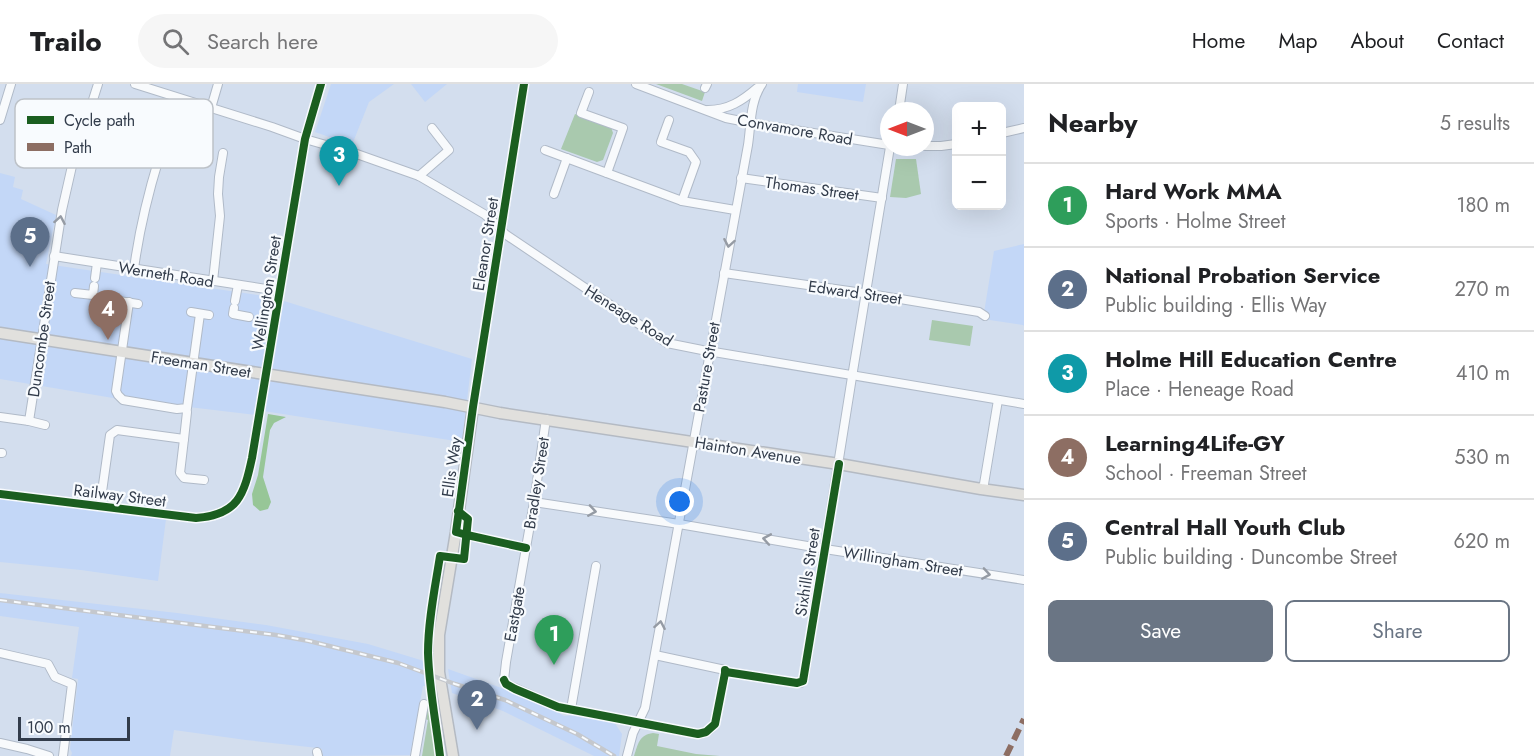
<!DOCTYPE html>
<meta charset="utf-8">
<style>
:root{--surface:#fff;--page:#f6f6f6;--text:#202124;--muted:#757577;--line:#e0e0e0;--accent:#6a7584}
body{margin:0;font-family:Jost,sans-serif;background:var(--page);color:var(--text)}
.controls{position:absolute;right:18px;top:18px;display:grid;overflow:hidden;border-radius:9px;box-shadow:0 6px 24px #0002}
.controls button{width:54px;height:54px;display:grid;place-items:center;padding:0;border:0;border-bottom:2px solid var(--line);background:var(--surface);color:var(--text);font:30px sans-serif}
.compass{position:absolute;left:880px;top:18px;width:54px;height:54px;border-radius:50%;background:var(--surface);box-shadow:0 6px 24px #0002;rotate:270deg}
.scale{position:absolute;left:18px;bottom:15px;width:112px;box-sizing:border-box;padding-left:6px;border:3px solid #323c4b;border-top:0;font-size:16px;line-height:21px;white-space:nowrap;color:#323c4b;-webkit-text-stroke:4px #f8fbfe;paint-order:stroke}
.you{position:absolute;left:680px;top:418px;width:21px;height:21px;margin:-15px;border:4px solid #fff;border-radius:50%;background:#1a73e8;box-shadow:0 0 0 9px #1a73e833}
.badge{display:grid;place-items:center;width:39px;height:39px;border-radius:50%;background:var(--accent);color:#fff;font-size:20px;font-weight:700}
.pin{position:absolute;translate:-50% -50px;filter:drop-shadow(0 2px 3px #0008)}
.pin::after{content:'';position:absolute;top:32px;width:21px;height:18px;background:inherit;clip-path:polygon(0 0,100% 0,50% 100%)}
.list{margin:0;padding:0;list-style:none}
h2{display:flex;justify-content:space-between;align-items:center;height:78px;margin:0;padding:0 24px;font-size:26px}
h2 small{font-size:20px;font-weight:400;color:var(--muted)}
.list li{display:grid;grid-template-columns:39px 1fr auto;gap:18px;align-items:center;box-sizing:border-box;height:84px;padding:0 24px;border-top:2px solid var(--line)}
.list b{display:block;font-size:22px;white-space:nowrap}
.list p{margin:0;font-size:20px;white-space:nowrap;color:var(--muted)}
.list em{font-size:20px;font-style:normal;color:var(--muted)}
.actions{display:flex;gap:12px;padding:18px 24px}
.actions a{flex:1;padding:14px 0;border:2px solid var(--accent);border-radius:9px;text-align:center;font-size:21px;color:var(--accent)}
.actions .main{background:var(--accent);color:#fff}
.icon{flex:none;width:33px;height:33px;fill:none;stroke:currentColor;stroke-width:2;stroke-linecap:round;stroke-linejoin:round}
.map{position:relative;flex:none;width:1024px;height:672px;overflow:hidden}
header{display:flex;align-items:center;gap:36px;box-sizing:border-box;height:84px;padding:0 30px;background:var(--surface);border-bottom:2px solid var(--line)}
header strong{font-size:28px}
nav{display:flex;gap:33px;margin-inline-start:auto;font-size:21px}
.search{width:420px;height:54px;background:var(--page);display:flex;align-items:center;gap:15px;box-sizing:border-box;padding:0 21px;border-radius:33px;color:var(--muted);font-size:22px}
main{display:flex}
aside{flex:1;background:var(--surface)}
.map>svg:first-child{display:block}
</style>
<header>
<strong>Trailo</strong>
<div class="search"><svg class="icon" aria-label="search" viewBox="0 0 24 24"><circle cx="10" cy="10" r="6"/><path d="M15 15l6 6"/></svg>Search here</div>
<nav><a>Home</a><a>Map</a><a>About</a><a>Contact</a></nav>
</header>
<main>
<div class="map">
<svg width="1024" height="672" viewBox="0 0 1024 672">
<rect width="100%" height="100%" fill="#d3deee"/>
<!-- built -->
<g fill="#c3d7f7">
<path d="M331 0H394L369 18 352 61 315 48Z"/>
<path d="M411 0H447L425 18Z"/>
<path d="M798 0H866L863 18 797 8Z"/>
<path d="M0 89 15 93 13 103 23 106 21 115 56 131 46 180 271 213 472 275 462 358 257 326 256 331 113 314 0 295Z"/>
<path d="M1024 160V242L1023 241 983 235 994 167Z"/>
<path d="M0 414 84 423 166 435 158 497 81 486 0 478Z"/>
<path d="M0 509 177 529 266 541 368 560 424 577 428 602H423L410 671 323 672 322 665 318 664 246 656 174 646 170 672H71L72 669 70 665 78 595 72 594 79 543 0 532Z"/>
<path d="M448 585 541 618 564 632 575 631 614 638 622 650 619 672H594L503 627 452 609Z"/>
</g>
<!-- green -->
<g fill="#a9c9ae">
<path d="M656 0H682L705 8 702 17Z"/>
<path d="M575 30 611 43 613 49 603 76 597 78 561 65Z"/>
<path d="M896 75H916L921 110 906 114 890 113Z"/>
<path d="M932 236 973 242 970 262 929 256Z"/>
<path d="M428 619H430L436 672H422L428 636 425 635Z"/>
<path d="M653 649 659 650 657 662 696 670 720 672H634C638 660 639 651 653 649Z"/>
</g>
<!-- forest -->
<path fill="#97c697" d="M268 330 286 333 274 339 270 346 263 393 271 418 268 425 260 427 253 421 252 410 258 391Z"/>
<g fill="none" stroke-linecap="round" stroke-linejoin="round">
<!-- minor casing -->
<g stroke="#b0bac8" stroke-width="10">
<g id="minor">
<path d="M135 0 272 43 305 55 354 69 419 92 484 130 496 140 505 150 667 259 702 266 1024 320"/>
<path d="M636 0 726 34 751 39 889 61"/>
<path d="M705 4 707 0"/>
<path d="M589 8 581 29 623 44 607 89"/>
<path d="M211 24 218 0"/>
<path d="M708 26C728 26 742 17 757 4"/>
<path d="M899 27 903 0"/>
<path d="M0 36 11 0"/>
<path d="M669 36 661 58 689 68 696 78 682 117"/>
<path d="M1002 49 1024 44"/>
<path d="M925 62H941L956 60"/>
<path d="M545 66 682 117 735 126"/>
<path d="M419 92 449 66 432 44"/>
<path d="M741 94 882 114"/>
<path d="M554 110 567 74"/>
<path d="M54 172 279 207"/>
<path d="M134 185C139 147 148 110 159 74"/>
<path d="M724 189 870 210 979 228 985 232"/>
<path d="M95 194 97 179"/>
<path d="M213 197 220 132 218 110 219 93 223 69"/>
<path d="M75 209 93 211 94 202"/>
<path d="M119 217 138 220"/>
<path d="M235 217 238 201"/>
<path d="M129 218 116 307 118 311 123 316 177 325 187 324 200 230"/>
<path d="M234 224 233 230 249 233"/>
<path d="M191 228 209 231"/>
<path d="M473 323 524 0"/>
<path d="M0 333 29 337 45 341"/>
<path d="M546 335 534 418 506 578 504 596 506 600 558 623 698 650C707 649 714 644 716 635L725 589V586L655 571"/>
<path d="M29 337 62 126 72 82 98 0"/>
<path d="M184 355 187 328"/>
<path d="M0 369H2"/>
<path d="M981 405 984 400 998 316"/>
<path d="M0 410 196 434C238 431 244 411 252 374L305 55 321 0"/>
<path d="M534 418 679 440 825 465 1024 496"/>
<path d="M100 422 110 351 117 346 184 355 180 389 184 394 204 396"/>
<path d="M456 448 467 451 526 464"/>
<path d="M0 569 48 580 55 593 72 600 63 672"/>
<path d="M726 588 797 599H801L804 594 852 293 890 63"/>
<path d="M571 625 596 482"/>
<path d="M0 659 27 665 49 672"/>
<path d="M317 668 318 672"/>
<path d="M415 672 424 620"/>
<path d="M627 672 633 649 645 624C679 436 712 248 748 61 751 41 750 17 762 0"/>
</g>
</g>
<!-- major casing -->
<g stroke="#b4bac3" stroke-width="13">
<g id="major">
<path d="M0 249 445 318 500 329 839 380 981 405 1024 411"/>
<path d="M453 672 439 588V551L456 448 473 323"/>
</g>
</g>
<!-- minor -->
<use href="#minor" stroke="#f8fafc" stroke-width="8"/>
<!-- major -->
<use href="#major" stroke="#e1e0dd" stroke-width="10"/>
<!-- rail casing -->
<g stroke="#c5c8cd" stroke-width="4.5">
<path id="rail" d="M0 516 276 551 309 557 398 579 455 600 505 616 577 650 614 672"/>
</g>
<!-- rail -->
<use href="#rail" stroke="#f8fbfe" stroke-width="2" stroke-dasharray="7" stroke-linecap="butt"/>
<!-- quiet -->
<path stroke="#8d6e63" stroke-width="6" stroke-dasharray="12 6" stroke-linecap="butt" d="M1006 672 1024 635"/>
<!-- cycleway casing -->
<g stroke="#f8fbfe" stroke-width="11">
<g id="cycleway">
<path d="M524 0 473 323 456 448 467 451 526 464"/>
<path d="M0 410 196 434C238 431 244 411 252 374L305 55 321 0"/>
<path d="M726 588 797 599 803 597 839 380"/>
<path d="M504 596 506 600 515 605 558 623 698 650 706 648 715 640 725 589V586"/>
<path d="M440 672C436 638 429 604 428 569 428 537 435 504 440 472L464 475 468 435 458 427"/>
</g>
</g>
<!-- cycleway -->
<use href="#cycleway" stroke="#1b5e20" stroke-width="8"/>
</g>
<!-- one-way arrows -->
<defs><path id="oneway-chevron" d="M-2-3.5L2.5 0L-2 3.5" fill="none" stroke-width="1.6" stroke-linecap="round" stroke-linejoin="round" transform="scale(1.5)"/></defs>
<g stroke="#959ba4">
<use href="#oneway-chevron" transform="translate(60 136) rotate(-80)"/>
<use href="#oneway-chevron" transform="translate(729 159) rotate(100)"/>
<use href="#oneway-chevron" transform="translate(592 427) rotate(9)"/>
<use href="#oneway-chevron" transform="translate(767 455) rotate(-170)"/>
<use href="#oneway-chevron" transform="translate(986 490) rotate(9)"/>
<use href="#oneway-chevron" transform="translate(660 541) rotate(-80)"/>
</g>
<g text-anchor="middle" stroke-width="4.5" stroke-linejoin="round" paint-order="stroke">
<!-- street labels -->
<g font-size="16" fill="#323c4b" stroke="#f8fbfe">
<text transform="translate(795 45) rotate(10)" y="6">Convamore Road</text>
<text transform="translate(812 104) rotate(8)" y="6">Thomas Street</text>
<text transform="translate(485 160) rotate(-81)" y="6">Eleanor Street</text>
<text transform="translate(166 190) rotate(9)" y="6">Werneth Road</text>
<text transform="translate(855 208) rotate(8)" y="6">Edward Street</text>
<text transform="translate(266 209) rotate(-81)" y="6">Wellington Street</text>
<text transform="translate(629 231) rotate(32)" y="6">Heneage Road</text>
<text transform="translate(41 255) rotate(-82)" y="6">Duncombe Street</text>
<text transform="translate(201 280) rotate(9)" y="6">Freeman Street</text>
<text transform="translate(706 283) rotate(-80)" y="6">Pasture Street</text>
<text transform="translate(748 366) rotate(9)" y="6">Hainton Avenue</text>
<text transform="translate(451 383) rotate(-82)" y="6">Ellis Way</text>
<text transform="translate(536 399) rotate(-81)" y="6">Bradley Street</text>
<text transform="translate(120 411) rotate(7)" y="6">Railway Street</text>
<text transform="translate(903 477) rotate(9)" y="6">Willingham Street</text>
<text transform="translate(807 488) rotate(-81)" y="6">Sixhills Street</text>
<text transform="translate(514 530) rotate(-80)" y="6">Eastgate</text>
</g>
</g>
<!-- legend -->
<rect x="15" y="15" width="198" height="69" rx="9" fill="#f8fbfe" stroke="#bdc2c8" stroke-width="1.5"/>
<rect x="27" y="32" width="27" height="8" fill="#1b5e20"/>
<rect x="27" y="59" width="27" height="8" fill="#8d6e63"/>
<g font-size="16" fill="#323c4b">
<text x="64" y="42">Cycle path</text>
<text x="64" y="69">Path</text>
</g>
</svg>
<div class="controls">
<button>+</button>
<button>−</button>
</div>
<svg class="compass" viewBox="-18 -18 36 36"><path d="M0-13l5 13h-10z" fill="#e53935"/><path d="M0 13l5-13h-10z" fill="#757577"/></svg>
<div class="scale">100 m</div>
<div class="you"></div>
<div class="pin badge" style="left:554px;top:581px;background:#2e9e5b">1</div>
<div class="pin badge" style="left:477px;top:646px;background:#5c6f8a">2</div>
<div class="pin badge" style="left:339px;top:102px;background:#0f9aa8">3</div>
<div class="pin badge" style="left:108px;top:256px;background:#8d6e63">4</div>
<div class="pin badge" style="left:30px;top:183px;background:#5c6f8a">5</div>
</div>
<aside>
<h2>Nearby<small>5 results</small></h2>
<ul class="list">
<li><span class="badge" style="background:#2e9e5b">1</span><div><b>Hard Work MMA</b><p>Sports · Holme Street</p></div><em>180 m</em></li>
<li><span class="badge" style="background:#5c6f8a">2</span><div><b>National Probation Service</b><p>Public building · Ellis Way</p></div><em>270 m</em></li>
<li><span class="badge" style="background:#0f9aa8">3</span><div><b>Holme Hill Education Centre</b><p>Place · Heneage Road</p></div><em>410 m</em></li>
<li><span class="badge" style="background:#8d6e63">4</span><div><b>Learning4Life-GY</b><p>School · Freeman Street</p></div><em>530 m</em></li>
<li><span class="badge" style="background:#5c6f8a">5</span><div><b>Central Hall Youth Club</b><p>Public building · Duncombe Street</p></div><em>620 m</em></li>
</ul>
<div class="actions"><a class="main">Save</a><a>Share</a></div>
</aside>
</main>
